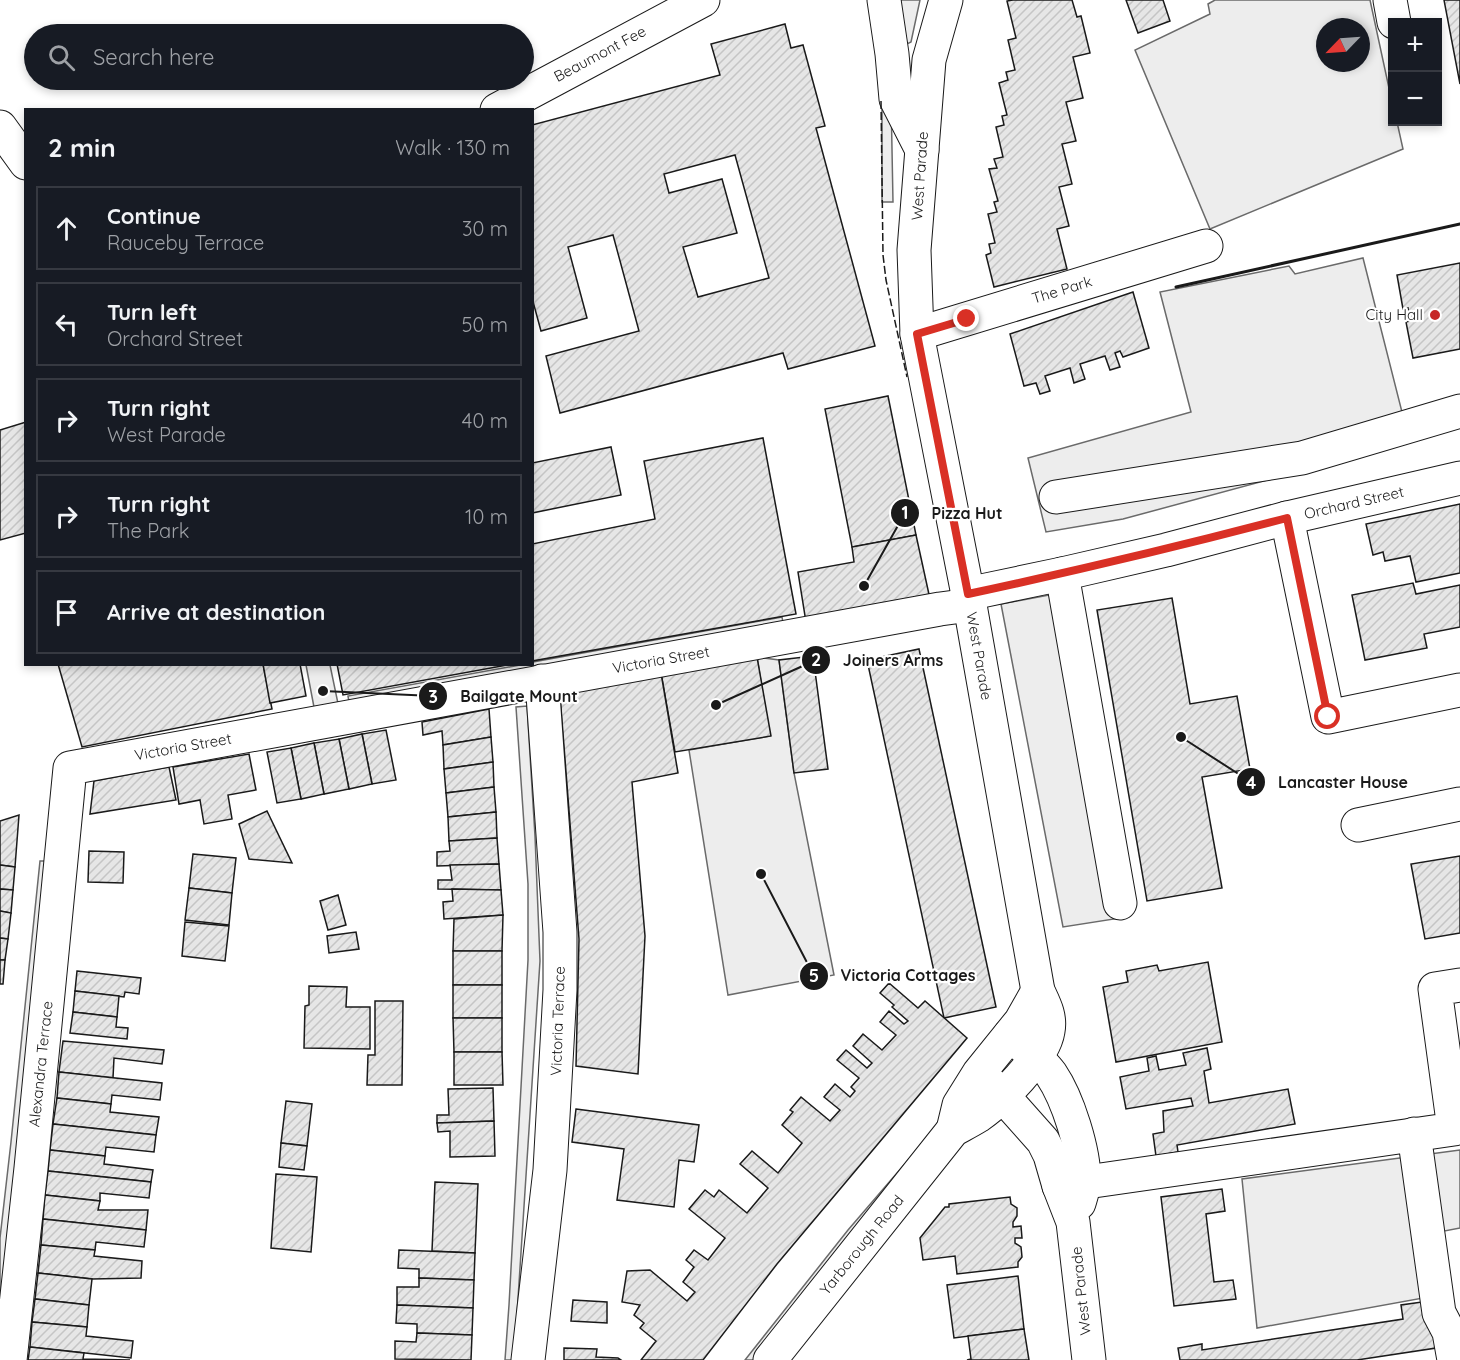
<!DOCTYPE html>
<meta charset="utf-8">
<style>
:root{--surface:#171b24;--page:#20242c;--text:#f1f3f6;--muted:#9ea1a6;--line:#363941}
body{margin:0;font-family:Quicksand,sans-serif;background:var(--page);color:var(--text)}
.controls{position:absolute;right:18px;top:18px;display:grid;overflow:hidden;border-radius:0px;box-shadow:0 3px 9px #0003}
.controls button{width:54px;height:54px;display:grid;place-items:center;padding:0;border:0;border-bottom:2px solid var(--line);background:var(--surface);color:var(--text);font:30px sans-serif}
.compass{position:absolute;left:1316px;top:18px;width:54px;height:54px;border-radius:50%;background:var(--surface);box-shadow:0 3px 9px #0003;rotate:245deg}
.stop{position:absolute;width:18px;height:18px;margin:-14px;border:4px solid #d93025;border-radius:50%;background:#fff}
.stop.end{background:#d93025;border-color:#fff;box-shadow:0 2px 6px #0008}
.list{margin:0;padding:0;list-style:none}
h2{display:flex;justify-content:space-between;align-items:center;height:78px;margin:0;padding:0 24px;font-size:26px}
h2 small{font-size:20px;font-weight:400;color:var(--muted)}
.list li{display:grid;grid-template-columns:39px 1fr auto;gap:18px;align-items:center;box-sizing:border-box;height:84px;margin:0 12px 12px;padding:0 12px;border:2px solid var(--line);border-radius:0px}
.list b{display:block;font-size:22px;white-space:nowrap}
.list p{margin:0;font-size:20px;white-space:nowrap;color:var(--muted)}
.list em{font-size:20px;font-style:normal;color:var(--muted)}
.icon{flex:none;width:33px;height:33px;fill:none;stroke:currentColor;stroke-width:2;stroke-linecap:round;stroke-linejoin:round}
.map{position:relative;flex:none;width:1460px;height:1360px;overflow:hidden}
.search{position:absolute;background:var(--surface);box-shadow:0 3px 9px #0003;left:24px;top:24px;width:510px;height:66px;display:flex;align-items:center;gap:15px;box-sizing:border-box;padding:0 21px;border-radius:33px;color:var(--muted);font-size:22px}
.panel{position:absolute;background:var(--surface);box-shadow:0 3px 9px #0003;left:24px;top:108px;width:510px;height:558px;border-radius:0px}
.map>svg:first-child{display:block}
</style>
<div class="map">
<svg width="1460" height="1360" viewBox="0 0 1460 1360">
<defs>
<pattern id="building-hatch" width="6" height="6" patternUnits="userSpaceOnUse" patternTransform="scale(1.5)"><rect width="6" height="6" fill="#e6e6e6"/><path d="M-1 1l2-2M0 6l6-6M5 7l2-2" fill="none" stroke="#c5c5c5"/></pattern>
</defs>
<rect width="100%" height="100%" fill="#fff"/>
<!-- built -->
<g fill="#ededed" stroke="#6a6a6a" stroke-width="1.5" fill-rule="evenodd">
<path d="M896 0H920L911 42 907 44Z"/>
<path d="M1215 0H1370L1392 102V122H1397L1403 149 1210 229 1135 50 1210 14 1208 4ZM1325 27H1361V63H1325Z"/>
<path d="M882 96H891L893 202H882Z"/>
<path d="M1363 258 1402 412 1275 478 1123 519 1046 532 1028 458 1191 412 1160 292 1289 266 1295 274Z"/>
<path d="M1065 592 1127 917 1063 927 1001 604Z"/>
<path d="M782 617 784 629 350 708 348 696 520 665 532 664 533 662Z"/>
<path d="M757 657 779 660 794 773 834 975 728 995 689 750 770 736Z"/>
<path d="M306 665H330L341 718 317 723Z"/>
<path d="M527 706 535 836 540 961 514 1360H505L509 1305 528 960V884L516 707Z"/>
<path d="M40 861H51L0 1348V1238L11 1142Z"/>
<path d="M940 1123 758 1360H745L848 1230Z"/>
<path d="M1460 1150V1228L1444 1231 1451 1293 1257 1328 1242 1179Z"/>
</g>
<!-- building -->
<g fill="url(#building-hatch)" stroke="#1a1a1a" stroke-width="1.5" fill-rule="evenodd">
<path d="M1013 0H1072L1077 17 1081 16 1090 53 1073 57 1083 98 1066 102 1076 141 1062 144 1072 184 1059 187 1069 226 1057 229 1067 269 994 287 986 255 991 253 989 244 995 243 988 214 997 212 994 202 998 201 989 169 997 168 994 159 1003 157 996 127 1004 125 1002 116 1007 115 999 83 1008 80 1006 72 1015 70 1008 40 1016 38 1007 1Z"/>
<path d="M1126 0H1163L1170 21 1138 33Z"/>
<path d="M1444 0H1460V84Z"/>
<path d="M785 24 791 48 803 45 825 126 816 128 875 346 788 369 783 353 560 413 546 356 639 331 613 235 568 247 587 318 541 331 532 298V125L720 75 711 44ZM735 155 769 278 698 297 683 247 737 233 722 179 669 193 664 174Z"/>
<path d="M1460 263V349L1413 358 1406 322 1410 321 1408 308 1403 309 1397 275Z"/>
<path d="M1133 292 1149 348 1123 357 1120 351 1115 353 1120 367 1110 370 1105 356 1080 364 1085 379 1074 383 1070 368 1045 376 1050 391 1040 394 1036 383 1024 386 1010 334Z"/>
<path d="M888 396 916 535 852 547 825 409Z"/>
<path d="M26 422V533L0 540V430Z"/>
<path d="M763 438 796 614 532 661V544L655 519 644 461Z"/>
<path d="M611 447 621 495 532 513V463Z"/>
<path d="M1460 504V573L1416 582 1410 556 1385 561 1383 552 1373 555 1366 524Z"/>
<path d="M916 535 930 599 806 622 798 572 854 562 852 547Z"/>
<path d="M1413 583 1416 594 1460 585V627L1424 634 1427 648 1365 660 1352 595Z"/>
<path d="M1172 598 1190 704 1237 696 1250 769 1202 777 1222 888 1147 901 1097 610Z"/>
<path d="M919 649 996 1007 944 1018 867 660Z"/>
<path d="M813 656 828 769 794 773 779 660Z"/>
<path d="M757 657 771 736 675 752 661 673Z"/>
<path d="M58 664H263L272 709 82 747Z"/>
<path d="M263 664H300L306 696 270 703Z"/>
<path d="M337 664H513L343 695Z"/>
<path d="M661 673 678 773 632 782 645 936 638 1074 576 1066 579 939 560 695Z"/>
<path d="M489 709 491 737 443 745 442 731 423 735 422 722Z"/>
<path d="M386 730 396 780 372 784 362 734Z"/>
<path d="M362 734 372 784 349 789 339 739Z"/>
<path d="M491 737 493 762 444 769 443 745Z"/>
<path d="M339 739 349 789 324 794 314 743Z"/>
<path d="M314 743 324 794 301 799 291 748Z"/>
<path d="M291 748 301 799 277 803 267 752Z"/>
<path d="M249 754 256 790 228 795 232 819 204 824 200 800 179 804 173 767Z"/>
<path d="M493 762 494 787 446 793 444 769Z"/>
<path d="M169 767 176 800 90 814 94 781Z"/>
<path d="M494 787 496 812 448 817 446 793Z"/>
<path d="M267 811 292 863 249 859 239 824Z"/>
<path d="M496 812 497 838 449 841 448 817Z"/>
<path d="M19 815 15 867 0 865V821Z"/>
<path d="M497 838 499 864 437 866V852L450 851 449 841Z"/>
<path d="M89 851 124 852 123 883 88 882Z"/>
<path d="M193 854 236 858 232 893 189 888Z"/>
<path d="M1460 856V933L1425 939 1411 864Z"/>
<path d="M499 864 501 890 438 889V880H452L450 865Z"/>
<path d="M0 865 15 867 13 890 0 889Z"/>
<path d="M189 888 232 893 229 925 185 920Z"/>
<path d="M0 889 13 890 11 913 0 911Z"/>
<path d="M452 889 501 890 503 915 444 919 443 902 453 901Z"/>
<path d="M338 895 346 925 328 930 320 901Z"/>
<path d="M0 911 11 913 8 939 0 938Z"/>
<path d="M503 915 502 951H453L454 919Z"/>
<path d="M185 922 229 926 225 961 182 956Z"/>
<path d="M356 932 359 949 329 953 327 936Z"/>
<path d="M0 938 8 939 5 960H0Z"/>
<rect x="453" y="951" width="49" height="34"/>
<path d="M0 960H5L3 984H0Z"/>
<path d="M1208 962 1222 1042 1116 1062 1103 987 1128 982 1126 971 1157 965 1159 971Z"/>
<path d="M77 971 141 978 139 994 125 992 124 997 75 991Z"/>
<path d="M889 983 918 1008 925 1001 967 1038 777 1264 703 1360H641L656 1341 640 1328 644 1323 634 1315 640 1305 622 1302 627 1271 650 1270 687 1301 695 1292 683 1282 694 1267 686 1260 694 1250 708 1260 725 1238 689 1209 705 1190 714 1197 719 1190 747 1213 768 1188 740 1164 752 1151 778 1173 802 1143 782 1125 793 1112 790 1110 801 1097 830 1121 840 1110 824 1097 835 1084 850 1097 855 1091 851 1087 859 1078 837 1060 846 1050 867 1068 872 1063 853 1046 863 1034 882 1050 896 1035 880 1022 889 1011 904 1024 908 1021 892 1007 894 1005 880 993Z"/>
<rect x="453" y="985" width="49" height="33"/>
<path d="M309 986 347 987 346 1007H370V1049L304 1048 305 1006 309 1005Z"/>
<path d="M75 991 119 996 117 1017 73 1012Z"/>
<path d="M375 1001H403L402 1085H367L368 1055H375Z"/>
<path d="M73 1012 117 1017 116 1027 128 1028 127 1039 70 1033Z"/>
<path d="M453 1018H502V1052H454Z"/>
<path d="M63 1041 164 1050 162 1064 114 1058 113 1078 59 1072Z"/>
<path d="M1207 1048 1211 1069 1204 1071 1209 1103 1288 1089 1295 1124 1177 1145 1178 1152 1156 1156 1153 1134 1164 1132 1163 1111 1193 1106 1191 1098 1126 1109 1120 1077 1149 1071 1147 1058 1156 1056 1159 1070 1186 1065 1183 1053Z"/>
<path d="M454 1052H502L503 1085H454Z"/>
<path d="M59 1072 162 1083 160 1100 112 1095 111 1104 57 1098Z"/>
<path d="M493 1088 494 1121 437 1123V1115H449L448 1089Z"/>
<path d="M57 1098 111 1104 110 1112 159 1117 156 1135 53 1124Z"/>
<path d="M286 1101 312 1104 307 1146 281 1143Z"/>
<path d="M576 1109 699 1125 694 1162 679 1160 674 1207 617 1200 624 1149 572 1142Z"/>
<path d="M494 1121 495 1156 450 1157V1131L438 1132 437 1123Z"/>
<path d="M53 1124 156 1135 154 1152 106 1147 105 1156 50 1150Z"/>
<path d="M281 1143 307 1146 304 1170 279 1167Z"/>
<path d="M50 1150 105 1156 104 1164 153 1170 151 1182 48 1171Z"/>
<path d="M48 1171 151 1182 149 1198 100 1193V1201L45 1195Z"/>
<path d="M276 1174 317 1177 311 1252 271 1248Z"/>
<path d="M435 1182 478 1184 475 1253 432 1251Z"/>
<path d="M1222 1189 1225 1211 1206 1214 1214 1282 1233 1280 1236 1299 1174 1306 1161 1197Z"/>
<path d="M45 1195 100 1201 98 1210H148L146 1230 43 1219Z"/>
<path d="M1010 1197 1011 1204 1017 1208V1216L1013 1222V1227L1021 1226 1022 1238H1015V1243L1021 1247 1022 1257 1018 1262V1267L957 1274 955 1256 923 1260 920 1238 945 1207H949V1204Z"/>
<path d="M43 1219 146 1230 144 1247 96 1242 95 1250 41 1245Z"/>
<path d="M41 1245 95 1250 94 1256 142 1261 141 1278 92 1279 38 1273Z"/>
<path d="M399 1250 475 1253 474 1280 419 1278V1269L398 1268Z"/>
<path d="M38 1273 92 1279 89 1305 35 1299Z"/>
<path d="M1018 1276 1024 1329 954 1338 947 1285Z"/>
<path d="M419 1278 474 1280 473 1308 397 1305V1287H419Z"/>
<path d="M35 1299 89 1305 87 1327 32 1322Z"/>
<path d="M573 1300 607 1302V1323L571 1321Z"/>
<path d="M1429 1301 1436 1348 1357 1360H1180L1178 1348 1202 1344V1350L1403 1319 1401 1305Z"/>
<path d="M397 1305 473 1308 472 1335 417 1333V1324L396 1323Z"/>
<path d="M32 1322 87 1327 86 1336 133 1341 131 1358 30 1347Z"/>
<path d="M1024 1329 1029 1360H967L971 1359 968 1336Z"/>
<path d="M417 1333 472 1335 471 1360 395 1359V1341L416 1342Z"/>
<path d="M30 1347 84 1353 83 1359 130 1360H28Z"/>
<path d="M564 1348 597 1349 596 1357 618 1358 621 1360H564Z"/>
</g>
<g fill="none" stroke-linecap="round" stroke-linejoin="round">
<!-- minor casing -->
<g stroke="#1a1a1a" stroke-width="35">
<g id="minor">
<path d="M884 0 892 54 896 99 922 150"/>
<path d="M1390 0 1394 22"/>
<path d="M497 110 703 0"/>
<path d="M0 127 26 163"/>
<path d="M917 334 1206 246"/>
<path d="M1056 497 1302 458 1460 411"/>
<path d="M1287 518 1328 717 1460 690"/>
<path d="M1062 574 1120 903"/>
<path d="M967 594 1062 574 1166 550 1287 518 1460 478"/>
<path d="M1358 825 1460 804"/>
<path d="M1010 1035C1024 1047 1040 1059 1051 1074 1068 1099 1084 1150 1084 1180 1084 1188 1081 1196 1079 1203"/>
<path d="M981 1075 1003 1096 1043 1141 1050 1155 1059 1186 1073 1222 1089 1360"/>
<path d="M1414 1134 1439 1313 1449 1332 1454 1360"/>
<path d="M1059 1186 1454 1129 1435 989 1460 985"/>
<path d="M10 1360 31 1168 70 768 940 609 970 605"/>
<path d="M528 1360 550 1170 560 990V932L542 681"/>
</g>
</g>
<!-- major casing -->
<g stroke="#1a1a1a" stroke-width="35">
<g id="major">
<path d="M953 1130 959 1105 979 1073 1021 1021 1038 991"/>
<path d="M770 1360 953 1130C962 1125 970 1121 978 1116 1000 1101 1044 1058 1048 1031 1051 1016 1044 1004 1038 991L970 605 917 334 914 250 929 60 946 0"/>
</g>
</g>
<!-- minor -->
<use href="#minor" stroke="#fff" stroke-width="33"/>
<!-- major -->
<use href="#major" stroke="#fff" stroke-width="33"/>
<!-- fence -->
<path stroke="#1a1a1a" stroke-width="1.5" stroke-dasharray="8 3" stroke-linecap="butt" d="M881 101 883 255 886 280 907 377"/>
<!-- wall -->
<path stroke="#1a1a1a" stroke-width="3" d="M1176 287 1460 224"/>
</g>
<g fill="none" stroke-linecap="round" stroke-linejoin="round">
<!-- route -->
<path stroke="#d93025" stroke-width="8" d="M967 319 917 334 968 594C1075 571 1181 546 1287 518L1328 717"/>
</g>
<!-- markers -->
<circle fill="#c62828" stroke="#fff" stroke-width="2" cx="1435" cy="315" r="6"/>
<g text-anchor="middle" stroke-width="4.5" stroke-linejoin="round" paint-order="stroke">
<!-- street labels -->
<g font-size="15" fill="#1a1a1a" stroke="#fff">
<text transform="translate(600 54) rotate(-28)" y="5">Beaumont Fee</text>
<text transform="translate(920 176) rotate(-86)" y="5">West Parade</text>
<text transform="translate(1062 290) rotate(-17)" y="5">The Park</text>
<text transform="translate(1354 503) rotate(-13)" y="5">Orchard Street</text>
<text transform="translate(979 656) rotate(80)" y="5">West Parade</text>
<text transform="translate(661 660) rotate(-10)" y="5">Victoria Street</text>
<text transform="translate(183 747) rotate(-10)" y="5">Victoria Street</text>
<text transform="translate(558 1021) rotate(-88)" y="5">Victoria Terrace</text>
<text transform="translate(41 1064) rotate(-84)" y="5">Alexandra Terrace</text>
<text transform="translate(862 1245) rotate(-51)" y="5">Yarborough Road</text>
<text transform="translate(1081 1291) rotate(-96)" y="5">West Parade</text>
</g>
<!-- poi labels -->
<g font-size="15" fill="#1a1a1a" stroke="#fff" text-anchor="end">
<text x="1423" y="320">City Hall</text>
</g>
</g>
<!-- callouts -->
<path fill="none" stroke="#1a1a1a" stroke-width="2" d="M864 586L905 513M716 705L816 660M323 691L433 696M1181 737L1251 782M761 874L814 976"/>
<g fill="#1a1a1a" stroke="#fff" stroke-width="2">
<circle cx="864" cy="586" r="6"/>
<circle cx="716" cy="705" r="6"/>
<circle cx="323" cy="691" r="6"/>
<circle cx="1181" cy="737" r="6"/>
<circle cx="761" cy="874" r="6"/>
<circle cx="905" cy="513" r="15"/>
<circle cx="816" cy="660" r="15"/>
<circle cx="433" cy="696" r="15"/>
<circle cx="1251" cy="782" r="15"/>
<circle cx="814" cy="976" r="15"/>
</g>
<g font-size="18" text-anchor="middle" font-weight="bold" fill="#fff">
<text x="905" y="519">1</text>
<text x="816" y="666">2</text>
<text x="433" y="703">3</text>
<text x="1251" y="789">4</text>
<text x="814" y="982">5</text>
</g>
<g font-size="16" text-anchor="middle" font-weight="bold" fill="#1a1a1a" stroke="#fff" stroke-width="4.5" stroke-linejoin="round" paint-order="stroke">
<text x="967" y="519">Pizza Hut</text>
<text x="893" y="666">Joiners Arms</text>
<text x="519" y="702">Bailgate Mount</text>
<text x="1343" y="788">Lancaster House</text>
<text x="908" y="981">Victoria Cottages</text>
</g>
</svg>
<div class="controls">
<button>+</button>
<button>−</button>
</div>
<svg class="compass" viewBox="-18 -18 36 36"><path d="M0-13l5 13h-10z" fill="#e53935"/><path d="M0 13l5-13h-10z" fill="#9ea1a6"/></svg>
<div class="stop" style="left:1328px;top:717px"></div>
<div class="stop end" style="left:967px;top:319px"></div>
<div class="search"><svg class="icon" aria-label="search" viewBox="0 0 24 24"><circle cx="10" cy="10" r="6"/><path d="M15 15l6 6"/></svg>Search here</div>
<section class="panel">
<h2>2 min<small>Walk · 130 m</small></h2>
<ul class="list">
<li><svg class="icon" aria-label="ahead" viewBox="0 0 24 24"><path d="M12 20V5M6 11l6-6 6 6"/></svg><div><b>Continue</b><p>Rauceby Terrace</p></div><em>30 m</em></li>
<li><svg class="icon" aria-label="left" viewBox="0 0 24 24"><path d="M17 20v-9H6M10 6l-5 5 5 5"/></svg><div><b>Turn left</b><p>Orchard Street</p></div><em>50 m</em></li>
<li><svg class="icon" aria-label="right" viewBox="0 0 24 24"><path d="M7 20v-9h11M14 6l5 5-5 5"/></svg><div><b>Turn right</b><p>West Parade</p></div><em>40 m</em></li>
<li><svg class="icon" aria-label="right" viewBox="0 0 24 24"><path d="M7 20v-9h11M14 6l5 5-5 5"/></svg><div><b>Turn right</b><p>The Park</p></div><em>10 m</em></li>
<li><svg class="icon" aria-label="arrive" viewBox="0 0 24 24"><path d="M6 21V4h12l-3 4 3 4H6"/></svg><div><b>Arrive at destination</b></div></li>
</ul>
</section>
</div>
